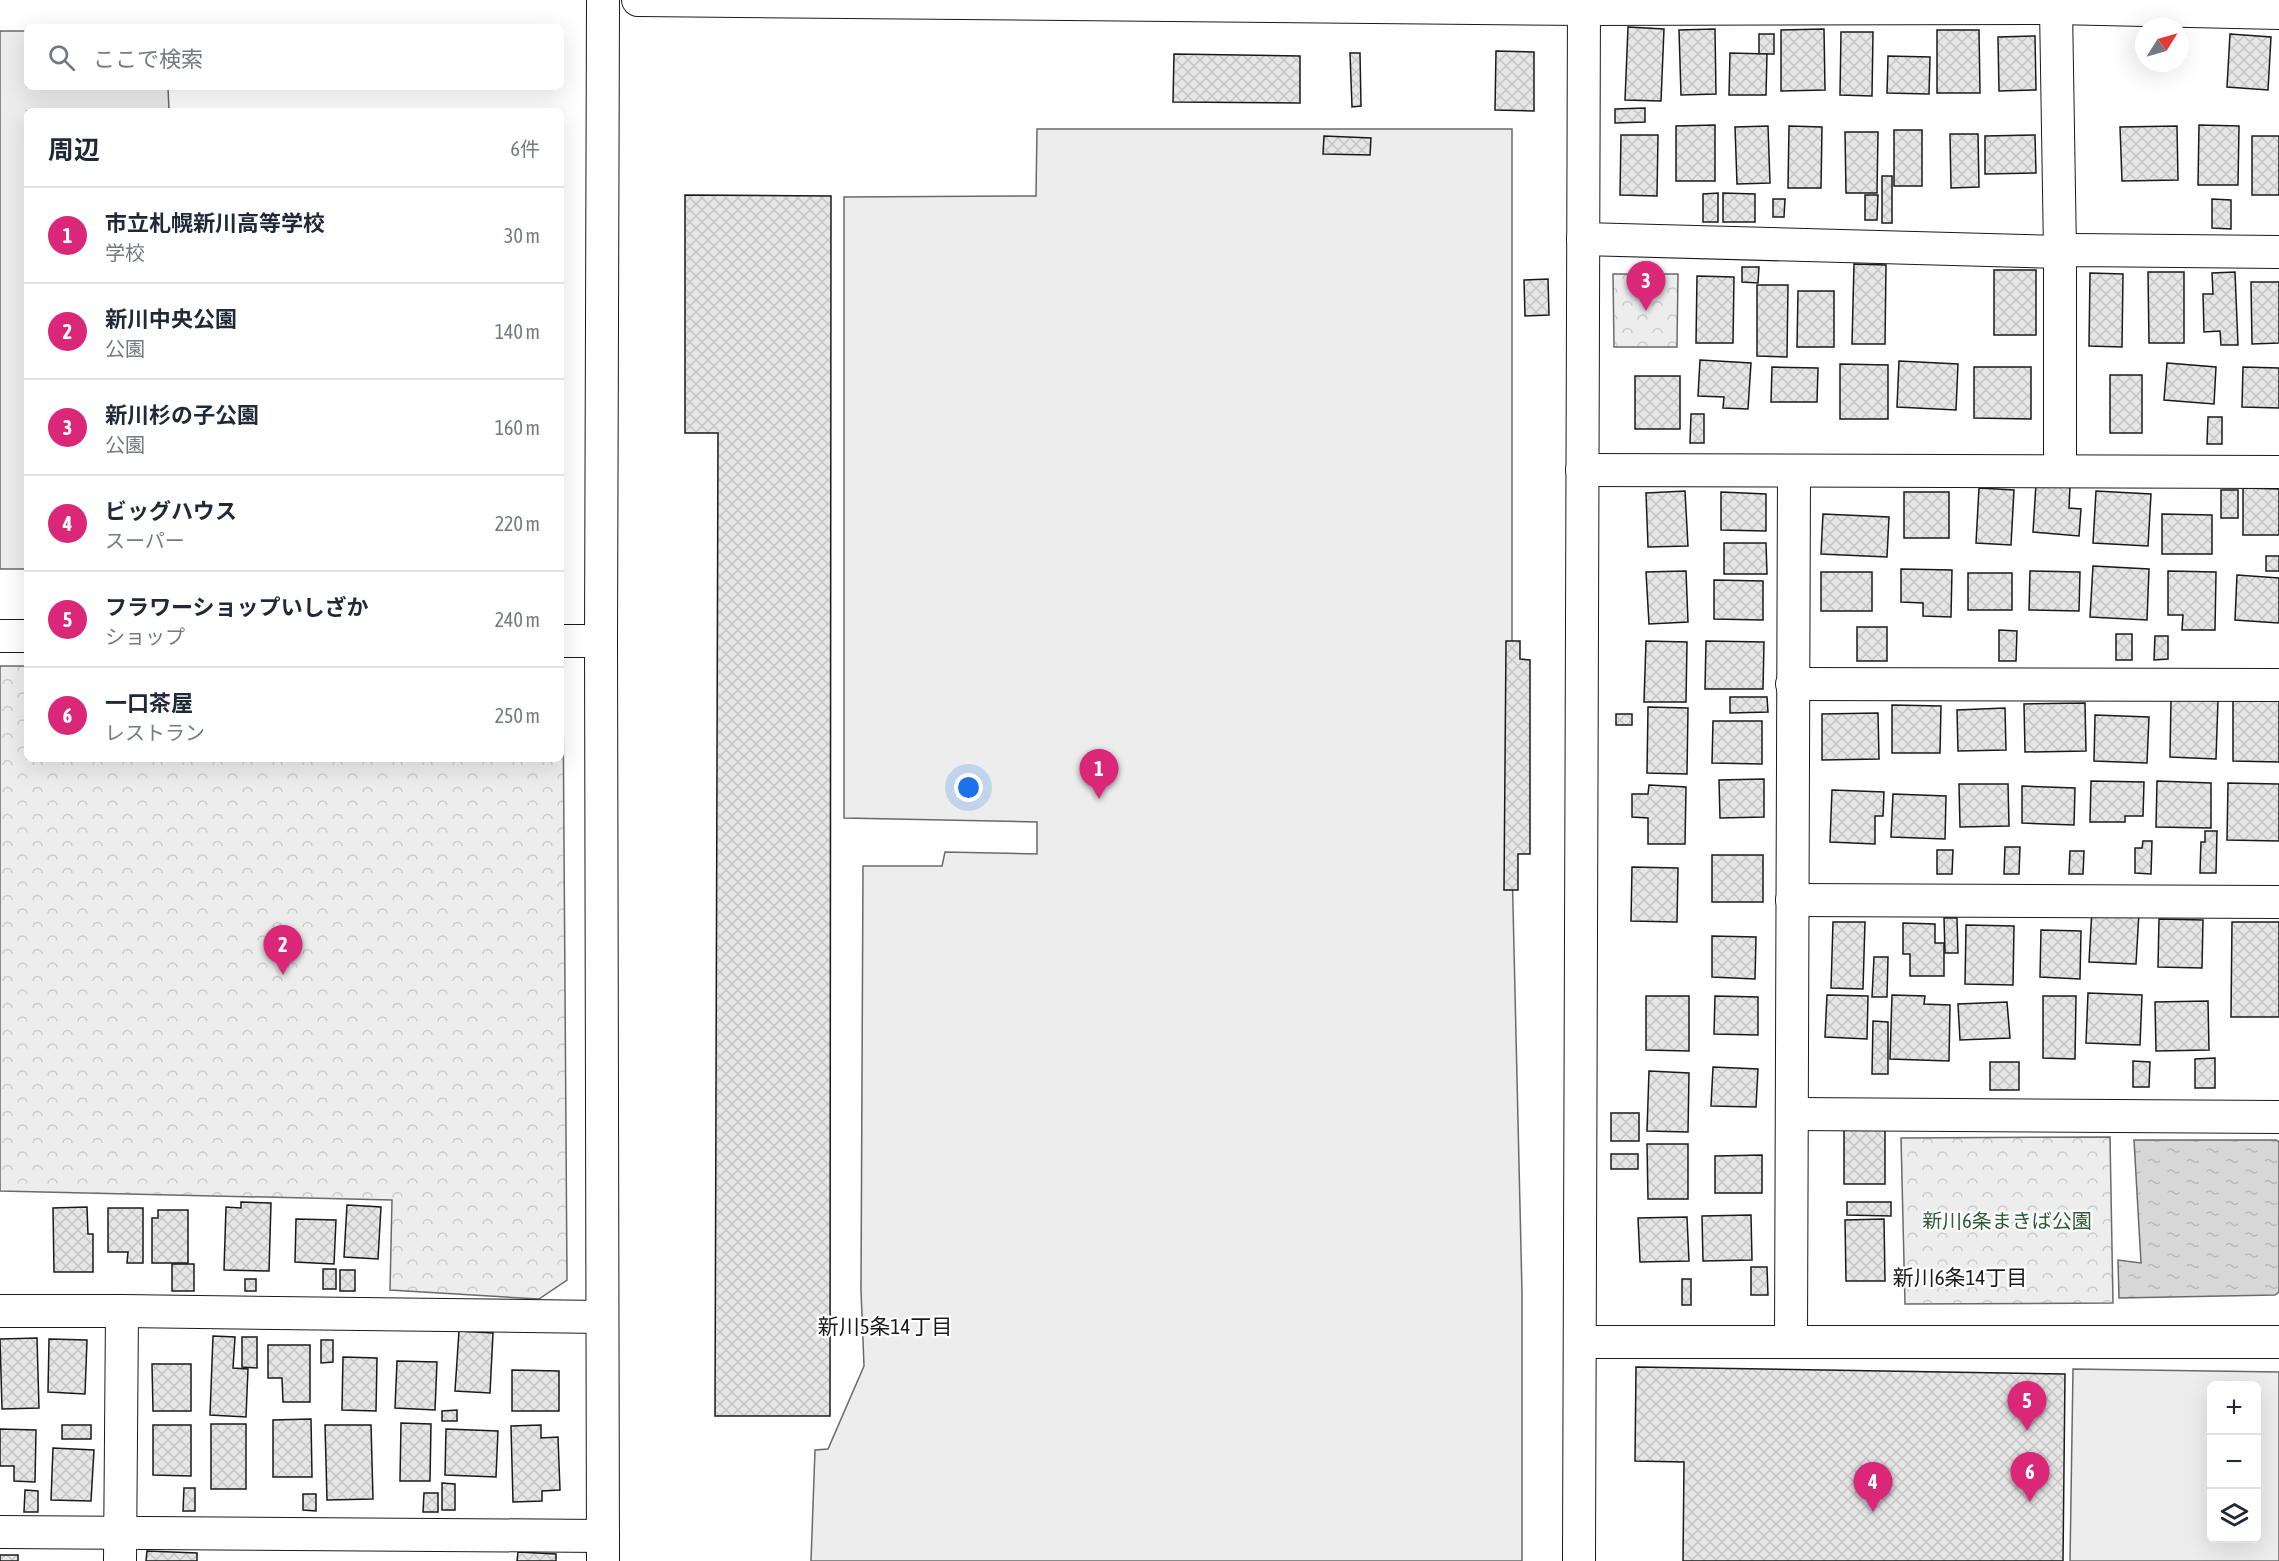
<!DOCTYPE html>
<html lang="ja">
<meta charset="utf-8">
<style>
:root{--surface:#fff;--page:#f6f6f7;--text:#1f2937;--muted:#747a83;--line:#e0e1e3;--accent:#db2777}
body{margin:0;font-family:"Asap Condensed","Noto Sans JP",sans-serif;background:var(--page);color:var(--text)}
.controls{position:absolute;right:18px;bottom:18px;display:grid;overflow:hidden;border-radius:9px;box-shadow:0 6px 24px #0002}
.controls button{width:54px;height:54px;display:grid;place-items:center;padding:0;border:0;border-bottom:2px solid var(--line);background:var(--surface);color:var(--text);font:30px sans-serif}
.compass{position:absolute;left:2135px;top:18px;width:54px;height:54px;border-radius:50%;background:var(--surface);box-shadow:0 6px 24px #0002;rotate:53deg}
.you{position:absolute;left:969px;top:788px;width:21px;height:21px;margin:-15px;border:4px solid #fff;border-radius:50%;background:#1a73e8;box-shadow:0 0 0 9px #1a73e833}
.badge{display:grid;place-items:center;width:39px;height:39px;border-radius:50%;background:var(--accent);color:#fff;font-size:20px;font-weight:700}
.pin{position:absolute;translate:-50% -50px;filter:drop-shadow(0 2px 3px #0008)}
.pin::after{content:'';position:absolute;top:32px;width:21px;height:18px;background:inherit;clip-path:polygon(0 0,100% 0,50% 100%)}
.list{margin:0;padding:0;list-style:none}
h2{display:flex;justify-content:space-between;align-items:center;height:78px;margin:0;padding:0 24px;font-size:26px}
h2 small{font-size:20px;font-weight:400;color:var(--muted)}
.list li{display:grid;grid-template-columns:39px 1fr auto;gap:18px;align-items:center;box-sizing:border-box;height:96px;padding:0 24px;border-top:2px solid var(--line)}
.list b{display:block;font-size:22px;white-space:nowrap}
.list p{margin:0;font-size:20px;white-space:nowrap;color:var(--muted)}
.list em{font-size:20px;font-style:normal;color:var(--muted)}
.icon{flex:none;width:33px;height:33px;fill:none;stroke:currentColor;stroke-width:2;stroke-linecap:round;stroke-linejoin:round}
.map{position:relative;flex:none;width:2279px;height:1561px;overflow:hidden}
.search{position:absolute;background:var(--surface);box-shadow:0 6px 24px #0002;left:24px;top:24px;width:540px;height:66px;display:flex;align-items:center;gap:15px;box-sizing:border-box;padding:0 21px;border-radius:9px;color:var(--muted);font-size:22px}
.panel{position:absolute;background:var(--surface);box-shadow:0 6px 24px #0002;left:24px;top:108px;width:540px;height:654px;border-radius:9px}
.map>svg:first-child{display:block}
</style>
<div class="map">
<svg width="2279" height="1561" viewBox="0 0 2279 1561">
<defs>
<pattern id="park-crowns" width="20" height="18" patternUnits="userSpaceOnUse" patternTransform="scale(1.5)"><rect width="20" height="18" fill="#ededed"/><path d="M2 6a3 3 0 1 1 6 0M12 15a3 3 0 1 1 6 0" fill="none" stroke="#cbcbcb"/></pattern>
<pattern id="water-ripples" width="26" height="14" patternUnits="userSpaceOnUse" patternTransform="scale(1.5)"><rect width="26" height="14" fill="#d7d7d7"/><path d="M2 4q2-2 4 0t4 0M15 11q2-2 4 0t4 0" fill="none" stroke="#b8b8b8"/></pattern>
<pattern id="building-cross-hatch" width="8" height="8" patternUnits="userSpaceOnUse" patternTransform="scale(1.5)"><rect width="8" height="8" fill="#e6e6e6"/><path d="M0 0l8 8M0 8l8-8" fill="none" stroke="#c5c5c5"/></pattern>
</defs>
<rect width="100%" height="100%" fill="#fff"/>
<!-- built -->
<g fill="#ededed" stroke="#6a6a6a" stroke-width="1.5" fill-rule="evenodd">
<path d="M0 31H27V87H168L169 111H27V569H0Z"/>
<path d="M1037 129H1512V863L1522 1293V1561H811L815 1450 828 1449 864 1366 861 1290 863 866H942L945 852 1037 854V822L844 818V197L1036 196Z"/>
<path d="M2073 1369 2279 1372V1561H2070ZM2212 1386H2256V1538H2212Z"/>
</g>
<!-- park -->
<g fill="url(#park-crowns)" stroke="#6a6a6a" stroke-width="1.5">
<path d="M1613 274H1678L1677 347H1614Z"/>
<path d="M0 666H27V759H561V692L563 696 567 1280 539 1299 390 1290 392 1200 0 1191Z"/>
<path d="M2110 1137 2113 1303 1905 1304 1901 1138Z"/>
</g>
<!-- water -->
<path fill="url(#water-ripples)" stroke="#6a6a6a" stroke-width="1.5" d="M2134 1140H2276L2279 1142V1292L2275 1295 2119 1298 2118 1260 2141 1263Z"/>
<!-- building -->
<g fill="url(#building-cross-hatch)" stroke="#1a1a1a" stroke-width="1.5">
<path d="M1628 27 1664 29 1661 101 1625 100Z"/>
<path d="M1715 29 1716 94 1681 95 1679 30Z"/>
<path d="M1824 29 1825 90 1781 91V30Z"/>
<path d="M1937 30H1979L1980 93H1937Z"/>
<path d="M1841 32H1873L1872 96 1840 95Z"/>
<rect x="1759" y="34" width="15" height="20"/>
<path d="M2230 34 2271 37 2268 90 2227 87Z"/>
<path d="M2035 36 2036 90 1999 91 1998 37Z"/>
<path d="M1496 51 1534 52V111L1495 110Z"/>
<path d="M1350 53H1360L1361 106 1352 107Z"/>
<path d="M1730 53 1767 54 1766 95H1729Z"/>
<path d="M1174 54 1300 56V103L1173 102Z"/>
<path d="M1888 56 1930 57 1929 94 1887 93Z"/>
<path d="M1645 108V122L1615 123V109Z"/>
<path d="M1715 125V181H1676V126Z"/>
<path d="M2199 125 2239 126 2238 185H2198Z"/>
<path d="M1768 126 1770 183 1737 184 1735 127Z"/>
<path d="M1789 126 1822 127 1821 188H1788Z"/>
<path d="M2177 126 2178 180 2122 181 2120 127Z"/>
<rect x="1894" y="130" width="28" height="56"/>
<path d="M1845 132H1878L1877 193H1846Z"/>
<path d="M1950 134H1978L1979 187 1951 188Z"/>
<path d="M1621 135H1658L1657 196 1620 195Z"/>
<path d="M2035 135 2036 173 1985 174V136Z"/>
<path d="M1324 136 1371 138 1370 155 1323 154Z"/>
<rect x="2252" y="136" width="27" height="59"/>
<rect x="1882" y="176" width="10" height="47"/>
<path d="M1718 193V222H1703V194Z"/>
<path d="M1723 193 1755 194V222H1723Z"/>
<path d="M685 195 831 196 830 1416H715L718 433H685Z"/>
<path d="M1865 195H1878L1877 220H1865Z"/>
<path d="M1773 199H1785L1784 217H1773Z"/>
<path d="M2212 199 2231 200V229L2212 228Z"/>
<path d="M1854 264 1886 265 1885 344H1852Z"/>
<path d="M1742 267H1759L1758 283 1742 282Z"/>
<rect x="1994" y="270" width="42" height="65"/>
<path d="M2148 272H2184V343H2149Z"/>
<path d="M2235 272 2238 345H2221L2220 331 2204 332 2203 294H2213L2212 273Z"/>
<path d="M2090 273 2123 274 2122 347 2089 346Z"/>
<path d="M1697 276 1734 277 1733 343H1696Z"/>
<path d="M1548 279 1549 315 1525 316 1524 280Z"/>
<path d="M2251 282H2279V343L2252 344Z"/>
<path d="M1757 285H1788L1787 357 1757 356Z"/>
<path d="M1798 291H1834V347H1797Z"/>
<path d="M1700 360 1751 363 1748 409 1723 408 1724 397 1698 396Z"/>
<path d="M1899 361 1958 364 1956 410 1897 407Z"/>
<path d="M2167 363 2216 367 2214 404 2164 400Z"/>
<path d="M1840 364 1888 365V419H1840Z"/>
<path d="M1772 367 1818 368 1817 402H1771Z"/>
<path d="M1974 367H2031V419L1974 418Z"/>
<path d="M2243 367 2279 368V408L2242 407Z"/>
<rect x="2110" y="375" width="32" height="58"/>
<rect x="1635" y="376" width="45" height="53"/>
<path d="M1691 414H1704V443H1690Z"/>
<path d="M2208 417H2222V444H2207Z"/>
<path d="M2036 484 2070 486 2069 508 2081 509 2079 536 2033 532Z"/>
<path d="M1979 488 2014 490 2011 545 1976 543Z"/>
<path d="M2243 488 2279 489V535H2243Z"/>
<rect x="2221" y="490" width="17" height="28"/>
<path d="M1685 491 1688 546 1648 547 1646 493Z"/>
<path d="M2096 491 2151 494 2148 546 2093 543Z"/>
<path d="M1721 492 1766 494V531L1721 530Z"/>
<rect x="1904" y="492" width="45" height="46"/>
<path d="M1823 514 1889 517 1887 557 1821 554Z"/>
<path d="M2162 514 2212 515V554H2162Z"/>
<path d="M1724 543H1766L1767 574H1724Z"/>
<rect x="2266" y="556" width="13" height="15"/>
<path d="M2093 566 2149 569 2147 620 2090 617Z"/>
<path d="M1901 569 1952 570 1951 617 1923 616V603L1901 602Z"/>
<path d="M1686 571 1688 622 1649 624 1646 572Z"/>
<path d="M2030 571 2080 572 2079 611 2029 610Z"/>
<path d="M2168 571 2216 572 2215 630H2182L2183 615H2168Z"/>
<rect x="1821" y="572" width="51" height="39"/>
<rect x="1968" y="573" width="44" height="37"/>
<path d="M2237 575 2279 578V623L2235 620Z"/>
<path d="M1714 580 1763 581V620L1714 619Z"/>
<rect x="1857" y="627" width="30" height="34"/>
<path d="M1999 630 2017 631 2016 661H1999Z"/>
<rect x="2116" y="634" width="16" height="26"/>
<path d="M2155 636H2168V659L2154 660Z"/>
<path d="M1506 641H1520V659L1530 660V854H1518V890H1504Z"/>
<path d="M1646 641 1687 642 1686 702H1644Z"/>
<path d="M1706 641 1764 642 1763 689H1705Z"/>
<path d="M1730 697H1767L1768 712 1730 713Z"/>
<path d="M2233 698 2279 699V762L2233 761Z"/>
<path d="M2171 699 2218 700 2216 759 2170 757Z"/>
<path d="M2085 703 2086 751 2025 752 2024 704Z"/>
<path d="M1892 705 1941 706 1940 753H1892Z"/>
<path d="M1648 707 1688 708 1687 774 1647 773Z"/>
<path d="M2005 708 2006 750 1958 751 1957 710Z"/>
<path d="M1878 713 1879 759 1822 760V714Z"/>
<rect x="1616" y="714" width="16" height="11"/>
<path d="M2095 715 2149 717 2147 763 2094 761Z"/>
<path d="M1713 721H1762V764L1712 763Z"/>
<path d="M1764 779V817L1720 818 1719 780Z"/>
<path d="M2091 781 2144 782 2143 816H2125V822H2090Z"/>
<path d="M2157 781 2211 783V828L2156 827Z"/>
<path d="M2228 783 2279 784V841L2227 840Z"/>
<path d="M1959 784H2008L2009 826 1960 827Z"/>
<path d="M1649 785 1686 787 1685 844H1648V818L1632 817V794H1648Z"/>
<path d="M2022 786 2075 788 2074 825 2022 823Z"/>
<path d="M1832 790 1884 792 1883 816H1875V844L1830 842Z"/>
<path d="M1893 794 1946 796 1945 839 1891 837Z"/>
<path d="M2205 831H2217L2216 873H2200L2201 842H2205Z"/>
<path d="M2143 841H2152L2151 874 2135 873V848H2142Z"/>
<path d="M2005 847H2020L2019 874H2004Z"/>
<path d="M1937 850H1953L1952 874H1937Z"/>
<path d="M2070 851H2084L2083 874H2069Z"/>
<rect x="1712" y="855" width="51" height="47"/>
<path d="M1632 867 1678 868 1677 922 1631 921Z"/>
<path d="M2092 909 2139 912 2136 964 2089 962Z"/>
<path d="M1944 918H1957L1958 953H1945Z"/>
<path d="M2159 919 2203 920 2202 968 2158 967Z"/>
<path d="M1833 922H1865L1863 989 1831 988Z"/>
<path d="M2232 922H2279V1017H2231Z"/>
<path d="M1903 923 1935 924V943H1944V976H1910V954H1903Z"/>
<path d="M1966 925 2014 926 2013 985 1965 984Z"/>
<path d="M2041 930 2081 931 2080 979 2040 977Z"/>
<path d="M1712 936 1756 937 1755 979 1712 977Z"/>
<path d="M1874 957H1888L1887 997H1872Z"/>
<path d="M2088 993 2142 995 2140 1045 2086 1043Z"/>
<path d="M1827 995 1868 996 1867 1039 1825 1037Z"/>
<path d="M1892 995 1925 996 1924 1004 1950 1005 1949 1061 1890 1059Z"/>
<path d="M1646 996H1689V1051L1646 1050Z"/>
<path d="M1715 996 1758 997V1035L1714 1034Z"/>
<path d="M2043 996H2076L2075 1059 2043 1058Z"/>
<path d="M2208 1001 2209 1050 2156 1051 2155 1002Z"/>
<path d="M2007 1002 2010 1038 1960 1040 1958 1004Z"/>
<path d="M1873 1021 1888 1022V1074H1872Z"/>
<path d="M2215 1058V1088H2195V1059Z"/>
<path d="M2133 1061 2150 1062 2149 1087H2133Z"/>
<rect x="1990" y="1062" width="29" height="28"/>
<path d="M1713 1067 1758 1069 1756 1107 1711 1106Z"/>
<path d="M1649 1071 1689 1073 1688 1132 1647 1131Z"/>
<rect x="1611" y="1113" width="28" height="28"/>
<path d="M1844 1128 1885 1129V1184H1844Z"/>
<path d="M1647 1144H1688V1199H1648Z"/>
<rect x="1611" y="1154" width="27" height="15"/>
<path d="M1762 1155V1193H1715V1156Z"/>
<path d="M241 1202 271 1203 269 1271 224 1270 226 1207 241 1208Z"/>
<path d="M1847 1202H1891V1216L1847 1215Z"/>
<path d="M347 1205 381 1207 378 1259 344 1257Z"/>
<path d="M87 1207 88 1234H93V1272H54L53 1208Z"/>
<path d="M108 1208H143V1263H127L128 1252H108Z"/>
<path d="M158 1210H188V1263H152V1218H158Z"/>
<path d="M1751 1215 1752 1260 1703 1261 1702 1216Z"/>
<path d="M1687 1217 1689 1261 1640 1262 1638 1218Z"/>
<path d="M296 1219 336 1220 334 1264 295 1262Z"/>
<path d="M1884 1219 1885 1281H1846L1845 1220Z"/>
<rect x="172" y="1264" width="22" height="27"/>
<path d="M1751 1267H1767L1768 1295H1751Z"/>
<rect x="323" y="1269" width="13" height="20"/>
<rect x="340" y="1270" width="15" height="21"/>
<rect x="245" y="1279" width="11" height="12"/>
<rect x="1682" y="1279" width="9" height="26"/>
<path d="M459 1331 493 1333 490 1393 455 1391Z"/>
<path d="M213 1336 235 1337 233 1368 248 1369 246 1417 210 1415Z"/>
<path d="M242 1337H257V1368L242 1367Z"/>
<path d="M37 1338 39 1408 2 1409 0 1339Z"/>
<path d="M49 1339 87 1340 85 1394 48 1392Z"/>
<path d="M321 1340H333V1362L321 1363Z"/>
<path d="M268 1345H310V1402H283L282 1378H268Z"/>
<path d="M343 1357 377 1358 376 1411 342 1410Z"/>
<path d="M397 1361 437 1362 435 1410 395 1408Z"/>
<path d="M152 1364H191V1411H153Z"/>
<path d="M1636 1367 2065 1374 2063 1561H1683L1684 1462 1635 1461Z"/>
<path d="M512 1370 559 1371V1411H512Z"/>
<path d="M457 1410V1421H442V1411Z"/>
<path d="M311 1419 312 1477H273V1420Z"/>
<path d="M401 1423 431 1424 430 1481H400Z"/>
<rect x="211" y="1424" width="35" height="65"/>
<rect x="62" y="1425" width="29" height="14"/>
<path d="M153 1425H191V1476L153 1475Z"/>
<path d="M325 1425H371L373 1499 327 1500Z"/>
<path d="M541 1425V1438L558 1437 560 1490 542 1491V1501L513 1502 511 1426Z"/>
<path d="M0 1429 36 1430 35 1482 14 1481V1466H0Z"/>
<path d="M446 1429 498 1431 496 1477 445 1475Z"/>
<path d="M53 1448 94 1450 91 1501 51 1500Z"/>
<path d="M442 1483 455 1484V1510H442Z"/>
<path d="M184 1488H195V1511H183Z"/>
<path d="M25 1490 38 1491V1512H24Z"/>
<path d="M424 1493H438V1512H423Z"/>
<path d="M303 1494H316V1511L303 1510Z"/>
<path d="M147 1551 197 1553V1561H146Z"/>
<path d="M518 1552 556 1554V1561H517Z"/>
<rect x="0" y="1555" width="18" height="6"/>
</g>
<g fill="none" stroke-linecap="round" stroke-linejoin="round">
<!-- street casing -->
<g stroke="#1a1a1a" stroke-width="34">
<g id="street">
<path d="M603 0 601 641 603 1561"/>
<path d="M638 0 1584 9 2056 8 2279 13"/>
<path d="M2056 8 2060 252V471"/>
<path d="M1583 239 2060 252 2077 250 2279 252"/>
<path d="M1582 470 2279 472"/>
<path d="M0 636H27"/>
<path d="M561 641H601"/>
<path d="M1792 684 2279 685"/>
<path d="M1792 900 2279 902"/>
<path d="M1793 1114 2279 1117"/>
<path d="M0 1311H122L602 1317"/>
<path d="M1791 1340 1794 471"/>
<path d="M1580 1342H2279"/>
<path d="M0 1532 603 1536"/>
<path d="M120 1561 122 1311"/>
<path d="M1579 1561 1584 0"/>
</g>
</g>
<!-- street -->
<use href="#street" stroke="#fff" stroke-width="32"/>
</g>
<g text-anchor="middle" stroke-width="4.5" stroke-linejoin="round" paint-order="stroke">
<!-- park labels -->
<g font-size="20" fill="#2b5a34" stroke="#fff">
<text x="2007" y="1228">新川6条まきば公園</text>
</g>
<!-- neighbourhood labels -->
<g font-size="21" fill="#1a1a1a" stroke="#fff">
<text x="1960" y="1285">新川6条14丁目</text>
<text x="885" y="1334">新川5条14丁目</text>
</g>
</g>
</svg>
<div class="controls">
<button>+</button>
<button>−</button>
<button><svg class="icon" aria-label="layers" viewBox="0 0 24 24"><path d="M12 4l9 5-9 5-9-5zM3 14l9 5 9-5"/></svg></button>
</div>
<svg class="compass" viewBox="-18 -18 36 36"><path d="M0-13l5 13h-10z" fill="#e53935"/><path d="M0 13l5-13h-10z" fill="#747a83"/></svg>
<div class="you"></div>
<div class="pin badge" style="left:1099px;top:799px">1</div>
<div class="pin badge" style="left:283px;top:975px">2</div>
<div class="pin badge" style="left:1646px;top:311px">3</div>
<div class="pin badge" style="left:1873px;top:1512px">4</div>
<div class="pin badge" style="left:2027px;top:1431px">5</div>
<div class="pin badge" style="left:2030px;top:1502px">6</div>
<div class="search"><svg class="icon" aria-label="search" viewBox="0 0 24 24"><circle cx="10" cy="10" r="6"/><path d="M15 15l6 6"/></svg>ここで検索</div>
<section class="panel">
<h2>周辺<small>6件</small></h2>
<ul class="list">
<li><span class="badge">1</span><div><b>市立札幌新川高等学校</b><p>学校</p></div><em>30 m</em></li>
<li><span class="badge">2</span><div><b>新川中央公園</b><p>公園</p></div><em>140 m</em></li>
<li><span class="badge">3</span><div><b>新川杉の子公園</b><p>公園</p></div><em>160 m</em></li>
<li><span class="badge">4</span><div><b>ビッグハウス</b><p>スーパー</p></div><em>220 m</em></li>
<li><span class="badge">5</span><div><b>フラワーショップいしざか</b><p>ショップ</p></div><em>240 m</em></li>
<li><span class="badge">6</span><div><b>一口茶屋</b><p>レストラン</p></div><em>250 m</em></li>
</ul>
</section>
</div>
